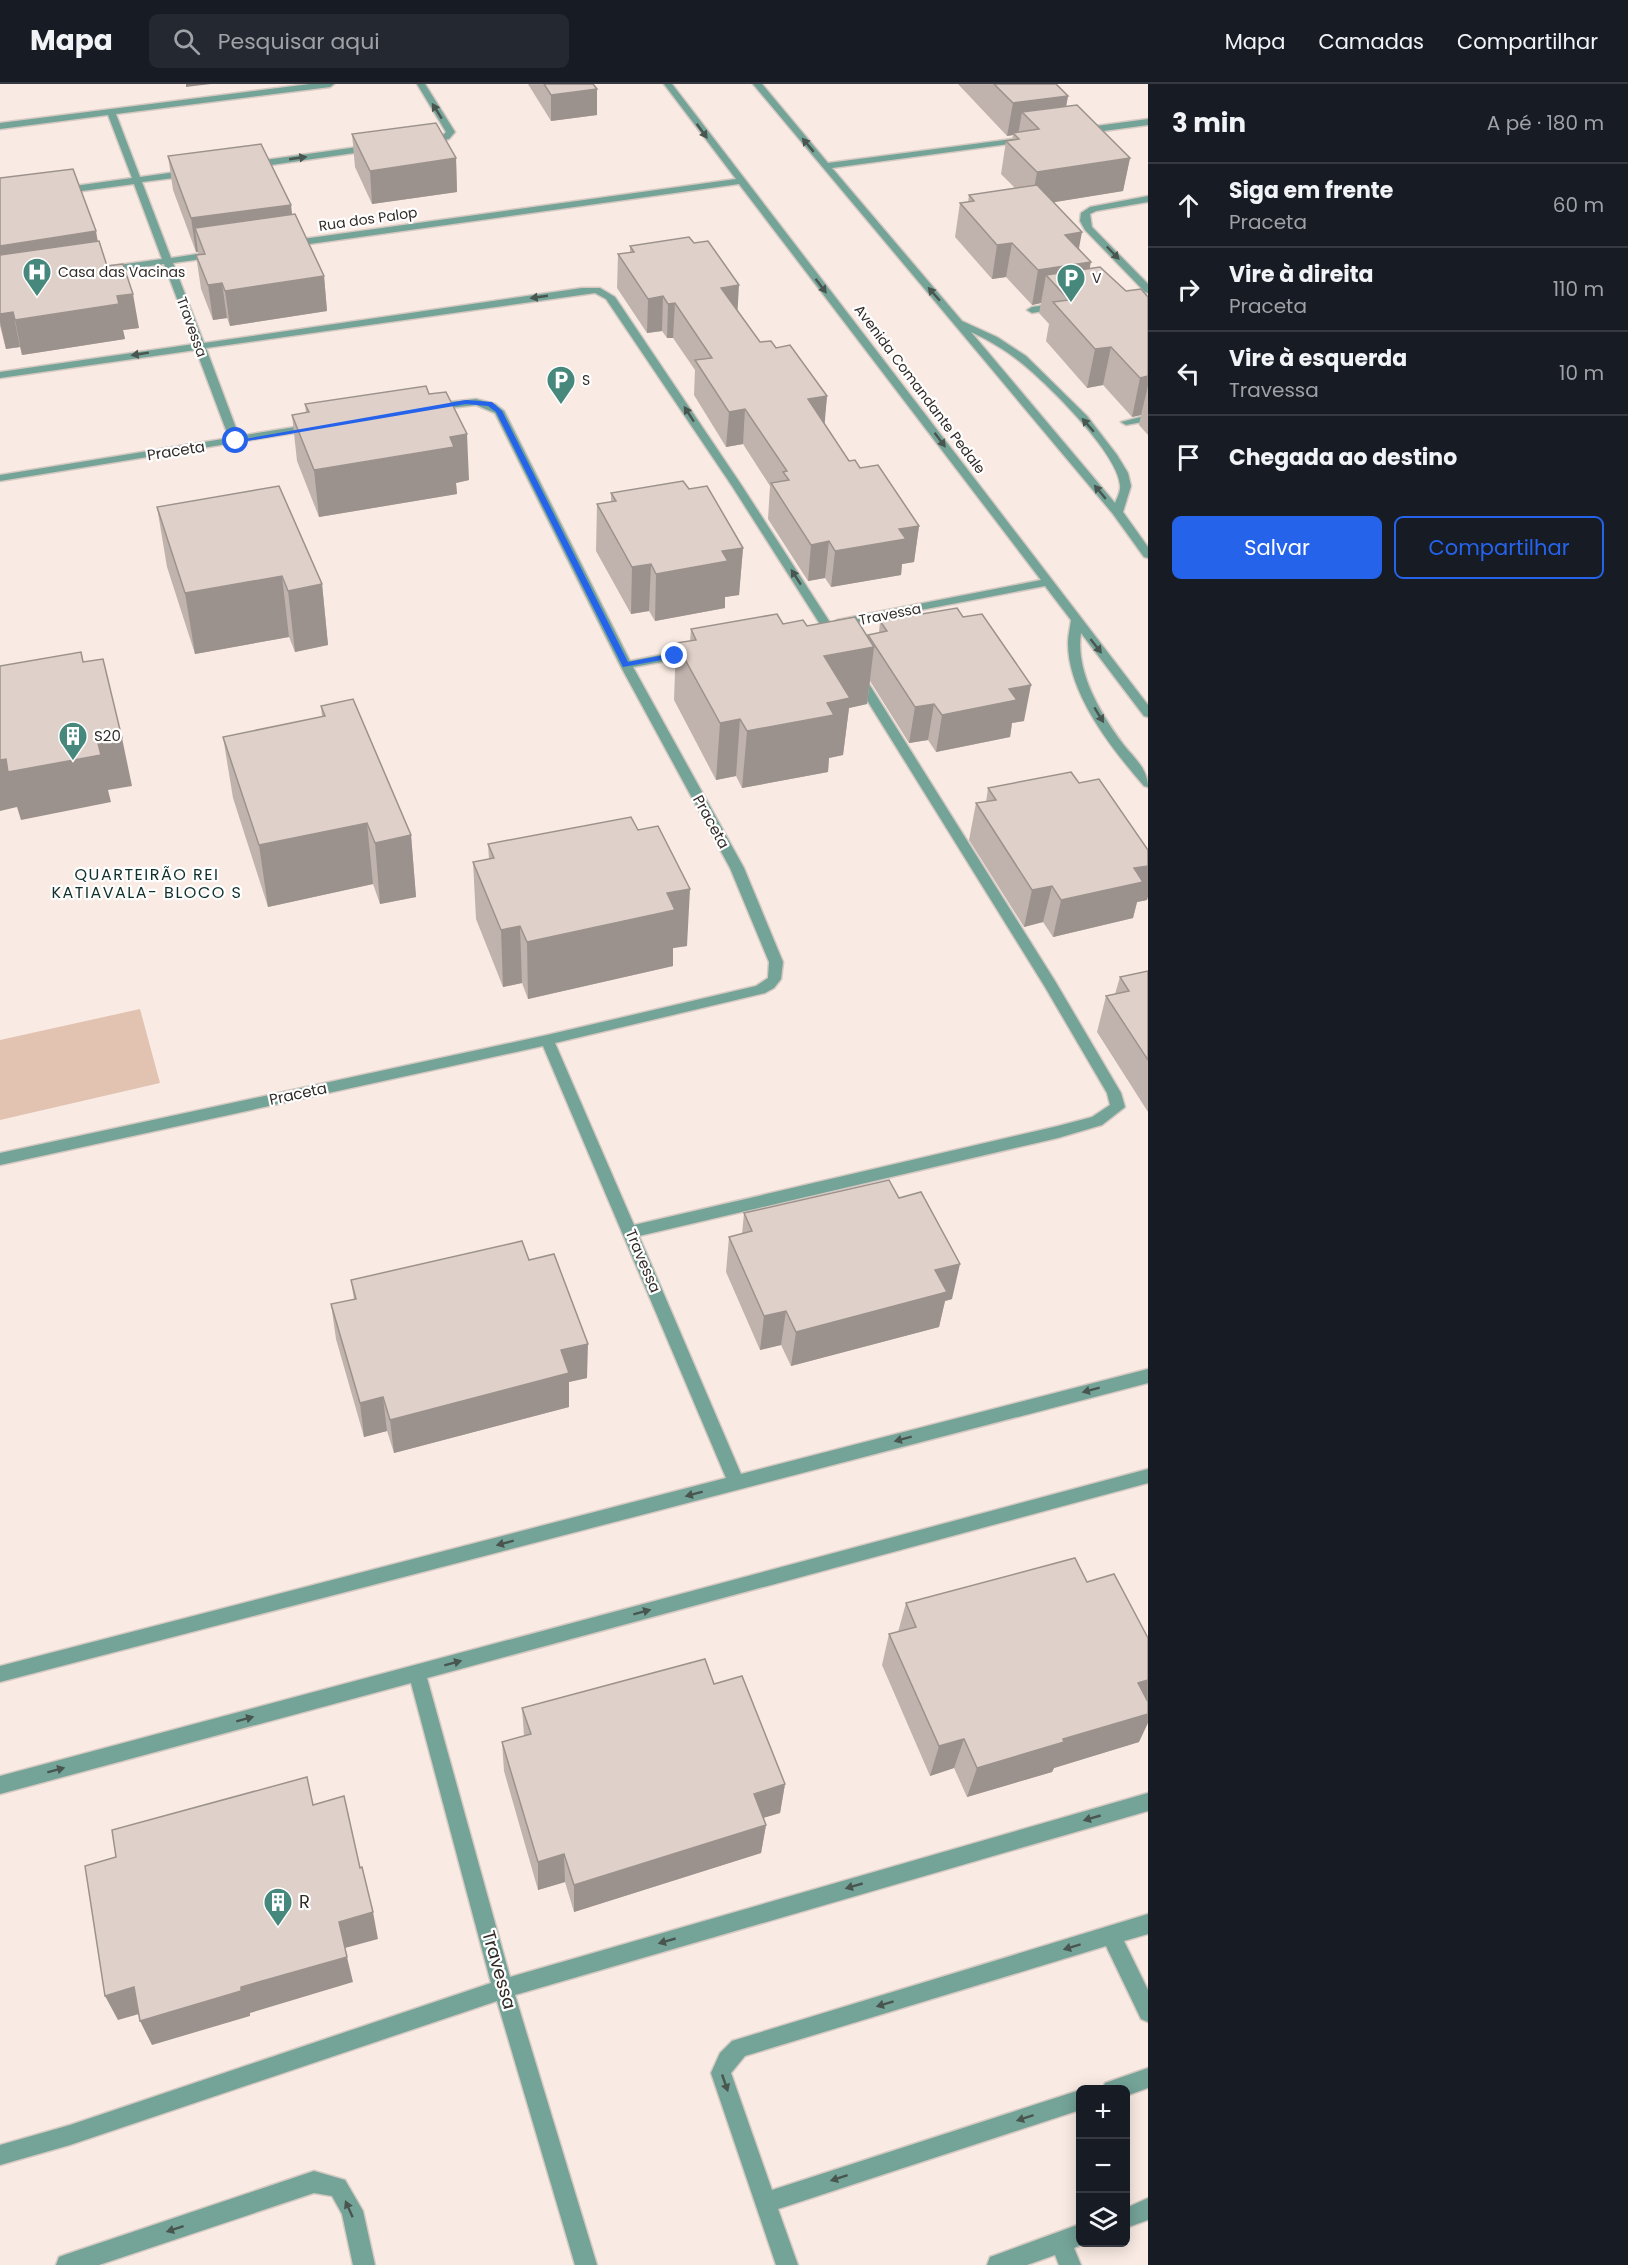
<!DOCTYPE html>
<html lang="pt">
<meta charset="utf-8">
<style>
:root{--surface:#171b24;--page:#242831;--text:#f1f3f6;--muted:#9ea1a6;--line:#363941;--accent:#2563eb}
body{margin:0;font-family:Poppins,sans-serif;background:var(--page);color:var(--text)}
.controls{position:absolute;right:18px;bottom:18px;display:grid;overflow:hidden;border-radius:9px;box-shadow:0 3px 15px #0003}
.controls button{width:54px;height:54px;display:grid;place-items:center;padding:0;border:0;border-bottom:2px solid var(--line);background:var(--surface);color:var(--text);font:30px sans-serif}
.stop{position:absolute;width:18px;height:18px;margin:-14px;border:4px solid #2563eb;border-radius:50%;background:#fff}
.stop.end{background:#2563eb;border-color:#fff;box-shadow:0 2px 6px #0008}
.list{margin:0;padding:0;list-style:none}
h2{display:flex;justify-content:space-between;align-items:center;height:78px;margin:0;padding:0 24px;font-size:26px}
h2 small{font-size:20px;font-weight:400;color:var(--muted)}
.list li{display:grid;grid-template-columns:39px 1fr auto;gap:18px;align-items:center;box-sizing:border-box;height:84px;padding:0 24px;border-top:2px solid var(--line)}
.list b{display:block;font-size:22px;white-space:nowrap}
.list p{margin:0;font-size:20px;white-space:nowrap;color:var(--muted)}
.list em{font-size:20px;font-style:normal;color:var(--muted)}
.actions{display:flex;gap:12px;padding:18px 24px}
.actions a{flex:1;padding:14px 0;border:2px solid var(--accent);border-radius:9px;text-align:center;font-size:21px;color:var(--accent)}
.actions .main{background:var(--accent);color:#fff}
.icon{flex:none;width:33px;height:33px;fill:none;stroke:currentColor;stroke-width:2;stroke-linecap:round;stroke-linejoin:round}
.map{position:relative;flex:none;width:1148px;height:2181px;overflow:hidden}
header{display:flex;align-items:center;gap:36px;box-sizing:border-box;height:84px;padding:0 30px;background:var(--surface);border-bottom:2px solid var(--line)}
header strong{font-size:28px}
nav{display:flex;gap:33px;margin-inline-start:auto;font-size:21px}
.search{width:420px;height:54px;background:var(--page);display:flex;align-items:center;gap:15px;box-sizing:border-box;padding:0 21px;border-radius:9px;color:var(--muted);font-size:22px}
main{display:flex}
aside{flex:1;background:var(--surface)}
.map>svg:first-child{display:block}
</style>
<header>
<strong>Mapa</strong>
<div class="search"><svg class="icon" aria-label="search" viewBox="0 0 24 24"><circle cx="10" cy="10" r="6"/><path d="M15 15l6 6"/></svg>Pesquisar aqui</div>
<nav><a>Mapa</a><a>Camadas</a><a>Compartilhar</a></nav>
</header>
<main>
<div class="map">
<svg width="1148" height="2181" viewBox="0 0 1148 2181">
<rect width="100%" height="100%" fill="#f9ebe3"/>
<!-- green -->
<path fill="#e2c2b1" d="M140 925 160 999 0 1036V956Z"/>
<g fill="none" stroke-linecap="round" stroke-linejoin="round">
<!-- minor casing -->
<g stroke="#d5c9c2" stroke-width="3">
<g id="minor">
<path d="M310 0H334L330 3 116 30 140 93 190 86 194 89 190 92 142 98 171 174 217 167 222 170 217 173 173 179 204 259 582 204H600L615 213 742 402 831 540 837 536 1041 496 739 100 288 163 283 160 288 157 736 95 664 0H672L1148 621V633L1144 632 1081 549C1075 588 1101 630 1123 660 1134 674 1148 685 1148 703L1144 702C1112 665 1068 610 1068 559 1068 552 1070 544 1071 536L1045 502 833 543 842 556 840 559H832L732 402 606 215 595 209 206 264 239 352 314 340 318 341V345L0 397V391L229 354 196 266 0 294V288L194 260 164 180 104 189 99 186 104 183 162 175 134 100 60 110 55 107 60 104 132 94 108 31 0 45V39Z"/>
<path d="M417 0H425L455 48 449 55 425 60 421 57 443 51 446 48Z"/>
<path d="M753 0H762L828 79 1027 53V57L1024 58 832 84 962 237 997 253 1026 272 1087 332 1117 371 1128 389 1131 402 1123 428 1148 463V474L1144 473 1113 430ZM971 248C988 256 1004 265 1019 277 1045 297 1118 369 1120 401 1121 407 1117 414 1115 419Z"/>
<path d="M1148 35V41L1081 50 1077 47 1081 44Z"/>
<path d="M372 61 375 62V66L250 84 246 81 250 78Z"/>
<path d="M1148 112V118L1096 127 1090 130 1092 143 1148 200V209L1145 208 1085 146 1080 137 1081 129 1090 123Z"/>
<path d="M1059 219 1062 220V224L1032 229 1027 226 1032 223Z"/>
<path d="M476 315 495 320 504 327 630 577 695 564 701 568 695 572 633 583 744 784 783 878 781 895 774 904 765 909 555 959 634 1141 1058 1042 1092 1033 1110 1021 1107 1009 1045 903 852 592 858 588 864 592 1055 897 1121 1009 1125 1023 1102 1041 1058 1054 639 1152 741 1390 1148 1285V1299L0 1598V1582L726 1394 543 962 0 1081V1069L547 951 756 902 768 894 769 878 730 784 620 581 495 329 476 321 432 326 427 323 432 320Z"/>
<path d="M1148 331V337L1126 341 1121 338Z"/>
<path d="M1148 1385V1399L427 1594 510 1893 1148 1709V1727L515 1911 597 2181H575L497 1917 70 2061 0 2081V2061L70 2041 491 1899 411 1599 0 1710V1692Z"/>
<path d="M1148 1830V1850L1124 1857 1148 1906V1938L1141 1935 1106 1862 745 1972 731 1989 772 2106 1080 2006V2026L778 2125 798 2181H776L711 1989 720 1969 732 1957Z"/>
<path d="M1148 1984V2004L1126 2012V2006H1102L1105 1999Z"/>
<path d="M314 2087 345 2096 363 2127 375 2181H353L342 2130 332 2112 314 2109 99 2181H56L59 2173 67 2170Z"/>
<path d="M1148 2114V2136L1126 2144V2124Z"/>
<path d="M1080 2140V2158H1088L1074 2164 1081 2181H1059L1055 2171 1027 2181H987L990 2173Z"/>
</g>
</g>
<!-- minor -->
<use href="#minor" fill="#74a398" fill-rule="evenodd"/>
</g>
<!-- wall -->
<g fill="#c0b3ad">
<path d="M528 0H593L597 31 551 37Z"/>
<path d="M958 0H1056L1068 12 1066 22 1130 74 1123 107 1054 118 1090 184 1126 207 1148 213V351L1139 341 1141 331 1132 333 1103 301 1087 304 1046 257 1049 240 1039 229 1041 219 1032 221 1006 193 992 195 955 153 960 119 968 118 969 111 1015 104 1001 90 1006 57 1012 56 1013 51 1007 52Z"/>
<path d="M352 50 456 74 457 108 372 120 355 83Z"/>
<path d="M168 72 292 130 324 192 327 227 230 242 227 234 213 236 201 205 196 171H199L198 168H196L173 106Z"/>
<path d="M0 94 97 158 107 182 139 244 123 246 125 255 22 271 20 263 6 265 0 242Z"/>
<path d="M630 162 737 226 760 258 776 264 827 312 824 340 849 377 860 384 919 442 914 478 902 480 901 491 831 503 825 494 808 497 768 435 770 402 743 360 726 363 694 311 695 286 673 254H667L662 247 647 249 617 204 618 170 630 168Z"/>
<path d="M305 320 469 396 456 399 457 410 319 433 297 377 292 331 306 329Z"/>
<path d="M689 405 743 464 739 511 725 513V524L655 537 649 527 631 530 596 467 597 420 611 418V409Z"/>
<path d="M157 423 322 500 328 561 295 568 289 553 195 570 167 483Z"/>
<path d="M880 537 1024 637 1012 639 1010 653 936 668 928 656 909 659 870 597 867 620 849 624 843 671 829 674 828 688 742 704 736 692 716 696 674 616 676 559 690 557 691 545 783 540 807 542 868 554V551L879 549Z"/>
<path d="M321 622 411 751 416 813 380 820 373 800 268 823 233 714 223 653 322 633Z"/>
<path d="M988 704 1147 816 1137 818 1133 834 1053 853 1043 838 1024 843 969 756 976 719 986 718Z"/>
<path d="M488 760 687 862 673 864V882L528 915 522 899 503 903 476 835 473 778 489 775Z"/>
<path d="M1148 887V1028L1097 948 1106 912 1115 910 1120 893Z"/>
<path d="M744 1129 952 1215 945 1217 939 1243 791 1282 781 1261 760 1266 726 1188 729 1153 742 1150Z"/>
<path d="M529 1176 587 1294 569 1298V1323L394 1369 387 1347 364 1353 336 1255 331 1220 354 1216 351 1196Z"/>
<path d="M906 1519 1139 1658 1054 1684 1052 1688 967 1713 954 1684 930 1692 882 1581 889 1550 898 1548Z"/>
<path d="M714 1600 785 1700 780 1729 763 1734 766 1741 761 1769 574 1828 565 1798 538 1806 504 1687 502 1658 524 1652 522 1624Z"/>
</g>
<!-- shaded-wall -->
<g fill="#9c928d">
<path d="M186 0H211L186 3Z"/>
<path d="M597 5V31L551 37V11Z"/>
<path d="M1068 12 1062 45H1039L1022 28 1018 51 1013 49V51L1007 52 1013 19Z"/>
<path d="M456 74 457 108 372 120 370 87Z"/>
<path d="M1130 74 1123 107 1031 122 1037 88Z"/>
<path d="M291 121 295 154 195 144 198 168H196L191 134Z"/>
<path d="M96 147 102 181 0 197V162Z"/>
<path d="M1082 148 1076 180 1091 178 1084 212 1046 191 1041 219 1032 221 1038 186 1065 151Z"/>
<path d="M1012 159 1006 193 992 195 997 161Z"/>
<path d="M324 192 327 227 230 242 225 207Z"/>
<path d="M222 199 227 234 213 236 208 201Z"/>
<path d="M739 201 737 236 721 204Z"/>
<path d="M133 210 139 244 123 246 125 255 22 271 15 236 117 212Z"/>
<path d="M663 212 662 247 647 249 648 215Z"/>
<path d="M675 219 673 254H667L668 220Z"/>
<path d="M13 228 20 263 6 265 0 238V230Z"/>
<path d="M1111 263 1103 301 1087 304 1095 265Z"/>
<path d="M1148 292V302L1141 331 1132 333 1140 294Z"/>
<path d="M827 312 824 347 808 315Z"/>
<path d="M745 325 743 360 726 363 729 328Z"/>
<path d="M467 350 469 396 456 399 457 410 319 433 314 386 450 353Z"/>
<path d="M919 442 914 478 902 480 901 491 831 503 835 467 899 445Z"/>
<path d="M829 457 825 494 808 497 811 461Z"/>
<path d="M743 464 739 511 725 513V524L655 537 656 490 722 467Z"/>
<path d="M651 480 649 527 631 530 632 483Z"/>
<path d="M282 492 289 553 195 570 185 509Z"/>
<path d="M322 500 328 561 295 568 288 507Z"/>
<path d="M874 563 867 620 849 624 843 671 829 674 828 688 742 704 747 647 824 572Z"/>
<path d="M1031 601 1024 637 1012 639 1010 653 936 668 942 631 1009 605Z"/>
<path d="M934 620 928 656 909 659 915 623Z"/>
<path d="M740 635 736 692 716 696 720 639Z"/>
<path d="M122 654 132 702 108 706 111 718 21 736 17 723 0 727V676Z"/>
<path d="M367 739 373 800 268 823 259 761Z"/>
<path d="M411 751 416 813 380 820 375 759Z"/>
<path d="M1148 782V813L1147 816 1137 818 1133 834 1053 853 1061 816 1134 784Z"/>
<path d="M1052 802 1043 838 1024 843 1032 806Z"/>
<path d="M690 805 687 862 673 864V882L528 915 527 858 667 809Z"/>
<path d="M520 842 522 899 503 903 501 846Z"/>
<path d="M960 1180 952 1215 945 1217 939 1243 791 1282 796 1248 935 1186Z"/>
<path d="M786 1227 781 1261 760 1266 764 1232Z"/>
<path d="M588 1260 587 1294 569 1298V1323L394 1369 390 1336 561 1266Z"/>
<path d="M383 1313 387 1347 364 1353 360 1319Z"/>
<path d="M1148 1596V1622L1138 1599Z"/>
<path d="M1148 1630V1639L1139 1658 1054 1684 1052 1688 967 1713 977 1684 1063 1655Z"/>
<path d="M964 1655 954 1684 930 1692 939 1662Z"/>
<path d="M785 1700 780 1729 749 1738 754 1710Z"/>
<path d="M766 1741 761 1769 574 1828V1801Z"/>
<path d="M564 1770 565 1798 538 1806V1778Z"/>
<path d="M373 1828 378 1855 345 1864 339 1838Z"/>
<path d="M347 1873 353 1898 250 1929V1932L152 1961 140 1937 241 1903Z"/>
<path d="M134 1903 146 1928 118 1936 105 1912Z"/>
</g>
<!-- building -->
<g fill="#dfd0c9" stroke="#9c928d" stroke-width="1.5">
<path d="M544 0H593L597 5 551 11Z"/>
<path d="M994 0H1056L1068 12 1013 19Z"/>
<path d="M1077 21 1130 74 1037 88 1006 57 1019 55 1013 49 1039 45 1022 28Z"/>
<path d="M436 39 456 74 370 87 352 50Z"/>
<path d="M261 60 291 121 191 134 168 72Z"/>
<path d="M73 85 96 147 0 162V94Z"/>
<path d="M1037 101 1082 148 1065 151 1091 178 1038 186 1012 159 997 161 960 119 974 117 969 111Z"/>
<path d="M295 130 324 192 225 207 222 199 208 201 196 171 205 170 195 144Z"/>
<path d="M689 153 694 159 708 157 739 201 721 204 760 258 771 257 776 264 790 261 827 312 808 315 849 377 855 376 860 384 878 381 919 442 899 445 906 455 835 467 829 457 811 461 771 399 789 396 783 388 787 387 745 325 729 328 695 276 712 274 675 219 668 220 663 212 648 215 618 170 634 168 630 162Z"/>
<path d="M99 157 107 182 123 180 133 210 117 212 119 220 15 236 13 228 0 230V171Z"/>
<path d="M1100 183 1126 207 1141 205 1148 213V292L1140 294 1111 263 1095 265 1053 218 1069 216 1046 191Z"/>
<path d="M426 302 429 310 446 308 467 350 450 353 454 363 314 386 292 331 309 328 305 320Z"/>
<path d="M683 397 689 405 707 402 743 464 722 467 728 477 656 490 651 480 632 483 597 420 616 417 611 409Z"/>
<path d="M279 402 322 500 288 507 282 492 185 509 157 423Z"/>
<path d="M957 524 963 533 982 530 1031 601 1009 605 1017 616 942 631 934 620 915 623 868 551 887 547 880 537Z"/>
<path d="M777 530 783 540 803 536 807 542 855 533 874 563 824 572 850 614 827 619 834 631 747 647 740 635 720 639 676 559 696 556 691 545Z"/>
<path d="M81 568 83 578 103 575 122 654 98 659 101 671 8 688 6 675 0 676V582Z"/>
<path d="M353 615 411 751 375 759 367 739 259 761 223 653 325 632 321 622Z"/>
<path d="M1071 688 1079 699 1099 695 1148 766V782L1134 784 1143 798 1061 816 1052 802 1032 806 976 719 996 716 988 704Z"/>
<path d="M631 733 638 746 658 742 690 805 667 809 675 826 527 858 520 842 501 846 473 778 494 774 488 760Z"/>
<path d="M1148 887V976L1106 912 1129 907 1120 893Z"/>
<path d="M889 1096 899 1114 921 1108 960 1180 935 1186 947 1208 796 1248 786 1227 764 1232 729 1153 752 1147 744 1129Z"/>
<path d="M522 1157 529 1176 554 1170 588 1260 561 1266 569 1289 390 1336 383 1313 360 1319 331 1220 356 1215 351 1196Z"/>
<path d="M1075 1474 1087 1498 1114 1490 1148 1554V1596L1138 1599 1148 1618V1630L1063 1655 1064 1658 977 1684 964 1655 939 1662 889 1550 916 1543 906 1519Z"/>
<path d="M705 1575 714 1600 742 1592 785 1700 754 1710 766 1741 574 1801 564 1770 538 1778 502 1658 531 1650 522 1624Z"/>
<path d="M307 1693 313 1721 344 1712 360 1784 362 1783 373 1828 339 1838 347 1873 241 1903V1907L140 1937 134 1903 105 1912 85 1782 116 1773 112 1746Z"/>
</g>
<!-- one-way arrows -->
<defs><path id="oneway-solid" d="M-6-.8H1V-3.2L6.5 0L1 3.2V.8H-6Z" transform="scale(1.5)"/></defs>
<g fill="#495650">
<use href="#oneway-solid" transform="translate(437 27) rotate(-122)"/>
<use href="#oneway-solid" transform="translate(702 47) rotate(54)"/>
<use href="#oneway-solid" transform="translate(808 61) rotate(-130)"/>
<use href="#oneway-solid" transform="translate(298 74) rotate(-8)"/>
<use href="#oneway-solid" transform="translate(1113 169) rotate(46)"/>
<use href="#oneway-solid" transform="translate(821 202) rotate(53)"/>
<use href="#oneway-solid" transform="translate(934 210) rotate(-131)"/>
<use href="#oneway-solid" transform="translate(539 213) rotate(172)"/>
<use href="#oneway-solid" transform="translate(140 270) rotate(171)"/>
<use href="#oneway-solid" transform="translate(689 330) rotate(-123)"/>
<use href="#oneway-solid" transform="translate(1088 341) rotate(-131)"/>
<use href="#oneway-solid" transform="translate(940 356) rotate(53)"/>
<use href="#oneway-solid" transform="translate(1100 408) rotate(-130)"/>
<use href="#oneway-solid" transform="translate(796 493) rotate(-123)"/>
<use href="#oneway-solid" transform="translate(1096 562) rotate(52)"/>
<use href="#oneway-solid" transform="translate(1099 631) rotate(59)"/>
<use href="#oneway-solid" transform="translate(1091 1306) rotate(165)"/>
<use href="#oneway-solid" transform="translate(903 1355) rotate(165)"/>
<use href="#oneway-solid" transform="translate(694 1410) rotate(165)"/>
<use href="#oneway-solid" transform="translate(505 1459) rotate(165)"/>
<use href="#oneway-solid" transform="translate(642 1528) rotate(-15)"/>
<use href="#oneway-solid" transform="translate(453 1579) rotate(-15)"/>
<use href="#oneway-solid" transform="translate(245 1635) rotate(-15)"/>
<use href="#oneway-solid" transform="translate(56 1686) rotate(-15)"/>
<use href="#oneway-solid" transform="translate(1092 1734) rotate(164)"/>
<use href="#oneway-solid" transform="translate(854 1802) rotate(164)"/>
<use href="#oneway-solid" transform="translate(667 1857) rotate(164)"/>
<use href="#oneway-solid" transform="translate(1072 1863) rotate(163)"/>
<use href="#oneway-solid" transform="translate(885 1920) rotate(163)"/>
<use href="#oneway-solid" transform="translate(725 1999) rotate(71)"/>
<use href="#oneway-solid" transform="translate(1025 2034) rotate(162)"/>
<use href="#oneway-solid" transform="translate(839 2094) rotate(162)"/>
<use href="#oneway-solid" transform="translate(349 2125) rotate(-114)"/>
<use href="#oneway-solid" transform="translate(175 2145) rotate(162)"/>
</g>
<!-- route -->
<path fill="#2563eb" d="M466 316 492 318 502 327 628 578 675 569 679 572 678 573 623 583 496 328 488 322 466 320 236 359 233 357Z"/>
<!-- icons -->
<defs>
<g id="hospital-pin" transform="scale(1.5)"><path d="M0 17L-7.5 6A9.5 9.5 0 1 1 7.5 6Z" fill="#46897c" stroke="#fff"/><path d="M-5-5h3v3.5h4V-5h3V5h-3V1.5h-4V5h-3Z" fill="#fff"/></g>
<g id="parking-pin" transform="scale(1.5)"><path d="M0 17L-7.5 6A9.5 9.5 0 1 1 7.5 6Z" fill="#46897c" stroke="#fff"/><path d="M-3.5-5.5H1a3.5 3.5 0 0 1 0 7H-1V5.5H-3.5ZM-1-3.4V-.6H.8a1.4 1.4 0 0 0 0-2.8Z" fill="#fff"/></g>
<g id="building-pin" transform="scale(1.5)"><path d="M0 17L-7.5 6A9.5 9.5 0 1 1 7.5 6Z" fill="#46897c" stroke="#fff"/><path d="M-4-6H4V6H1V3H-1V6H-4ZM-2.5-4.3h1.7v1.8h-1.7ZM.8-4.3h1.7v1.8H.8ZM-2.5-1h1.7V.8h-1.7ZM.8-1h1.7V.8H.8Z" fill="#fff"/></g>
</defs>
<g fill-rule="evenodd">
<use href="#hospital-pin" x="37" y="188"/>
<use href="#parking-pin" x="1071" y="194"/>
<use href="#parking-pin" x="561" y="296"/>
<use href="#building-pin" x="73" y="652"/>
<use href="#building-pin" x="278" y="1818"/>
</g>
<g text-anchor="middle" stroke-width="4.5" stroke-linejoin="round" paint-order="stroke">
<!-- far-street labels -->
<g font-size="14" fill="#322c29" stroke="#fff">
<text transform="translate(368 135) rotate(-8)" y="5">Rua dos Palop</text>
<text transform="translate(192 243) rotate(70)" y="5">Travessa</text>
<text transform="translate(920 305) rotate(53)" y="5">Avenida Comandante Pedale</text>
<text transform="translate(890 530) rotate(-11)" y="5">Travessa</text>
</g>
<!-- far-poi labels -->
<g font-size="14" fill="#322c29" stroke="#fff" text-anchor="start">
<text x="58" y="193">Casa das Vacinas</text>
<text x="1092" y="199">V</text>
<text x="582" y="301">S</text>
</g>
<!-- street labels -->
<g font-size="15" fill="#322c29" stroke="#fff">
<text transform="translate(176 367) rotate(-9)" y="5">Praceta</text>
<text transform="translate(711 738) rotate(61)" y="5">Praceta</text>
<text transform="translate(298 1010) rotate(-12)" y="5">Praceta</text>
<text transform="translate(643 1177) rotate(67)" y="5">Travessa</text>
</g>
<!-- poi labels -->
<g font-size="15" fill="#322c29" stroke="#fff" text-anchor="start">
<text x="94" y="657">S20</text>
</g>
<!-- neighbourhood labels -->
<g font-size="16" letter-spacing="1.5" fill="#10312b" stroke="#fff">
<text x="147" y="796">QUARTEIRÃO REI<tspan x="147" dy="18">KATIAVALA- BLOCO S</tspan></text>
</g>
<!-- near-poi labels -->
<g font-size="18" fill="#322c29" stroke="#fff" text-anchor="start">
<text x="299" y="1824">R</text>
</g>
<!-- near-street labels -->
<g font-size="18" fill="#322c29" stroke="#fff">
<text transform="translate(499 1886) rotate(74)" y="6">Travessa</text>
</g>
</g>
</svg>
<div class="controls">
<button>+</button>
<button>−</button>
<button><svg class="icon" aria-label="layers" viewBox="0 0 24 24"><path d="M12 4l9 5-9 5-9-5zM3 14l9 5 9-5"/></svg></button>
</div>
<div class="stop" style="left:236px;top:357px"></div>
<div class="stop end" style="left:675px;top:572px"></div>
</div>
<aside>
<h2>3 min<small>A pé · 180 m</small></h2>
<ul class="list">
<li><svg class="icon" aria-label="ahead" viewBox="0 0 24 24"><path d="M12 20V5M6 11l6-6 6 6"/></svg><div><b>Siga em frente</b><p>Praceta</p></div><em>60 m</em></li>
<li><svg class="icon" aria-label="right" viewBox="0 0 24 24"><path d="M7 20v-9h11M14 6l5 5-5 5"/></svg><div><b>Vire à direita</b><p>Praceta</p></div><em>110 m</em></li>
<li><svg class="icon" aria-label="left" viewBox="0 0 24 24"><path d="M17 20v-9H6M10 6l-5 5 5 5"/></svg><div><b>Vire à esquerda</b><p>Travessa</p></div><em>10 m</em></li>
<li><svg class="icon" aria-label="arrive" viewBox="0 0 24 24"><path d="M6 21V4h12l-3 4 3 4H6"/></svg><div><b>Chegada ao destino</b></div></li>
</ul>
<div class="actions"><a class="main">Salvar</a><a>Compartilhar</a></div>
</aside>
</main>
